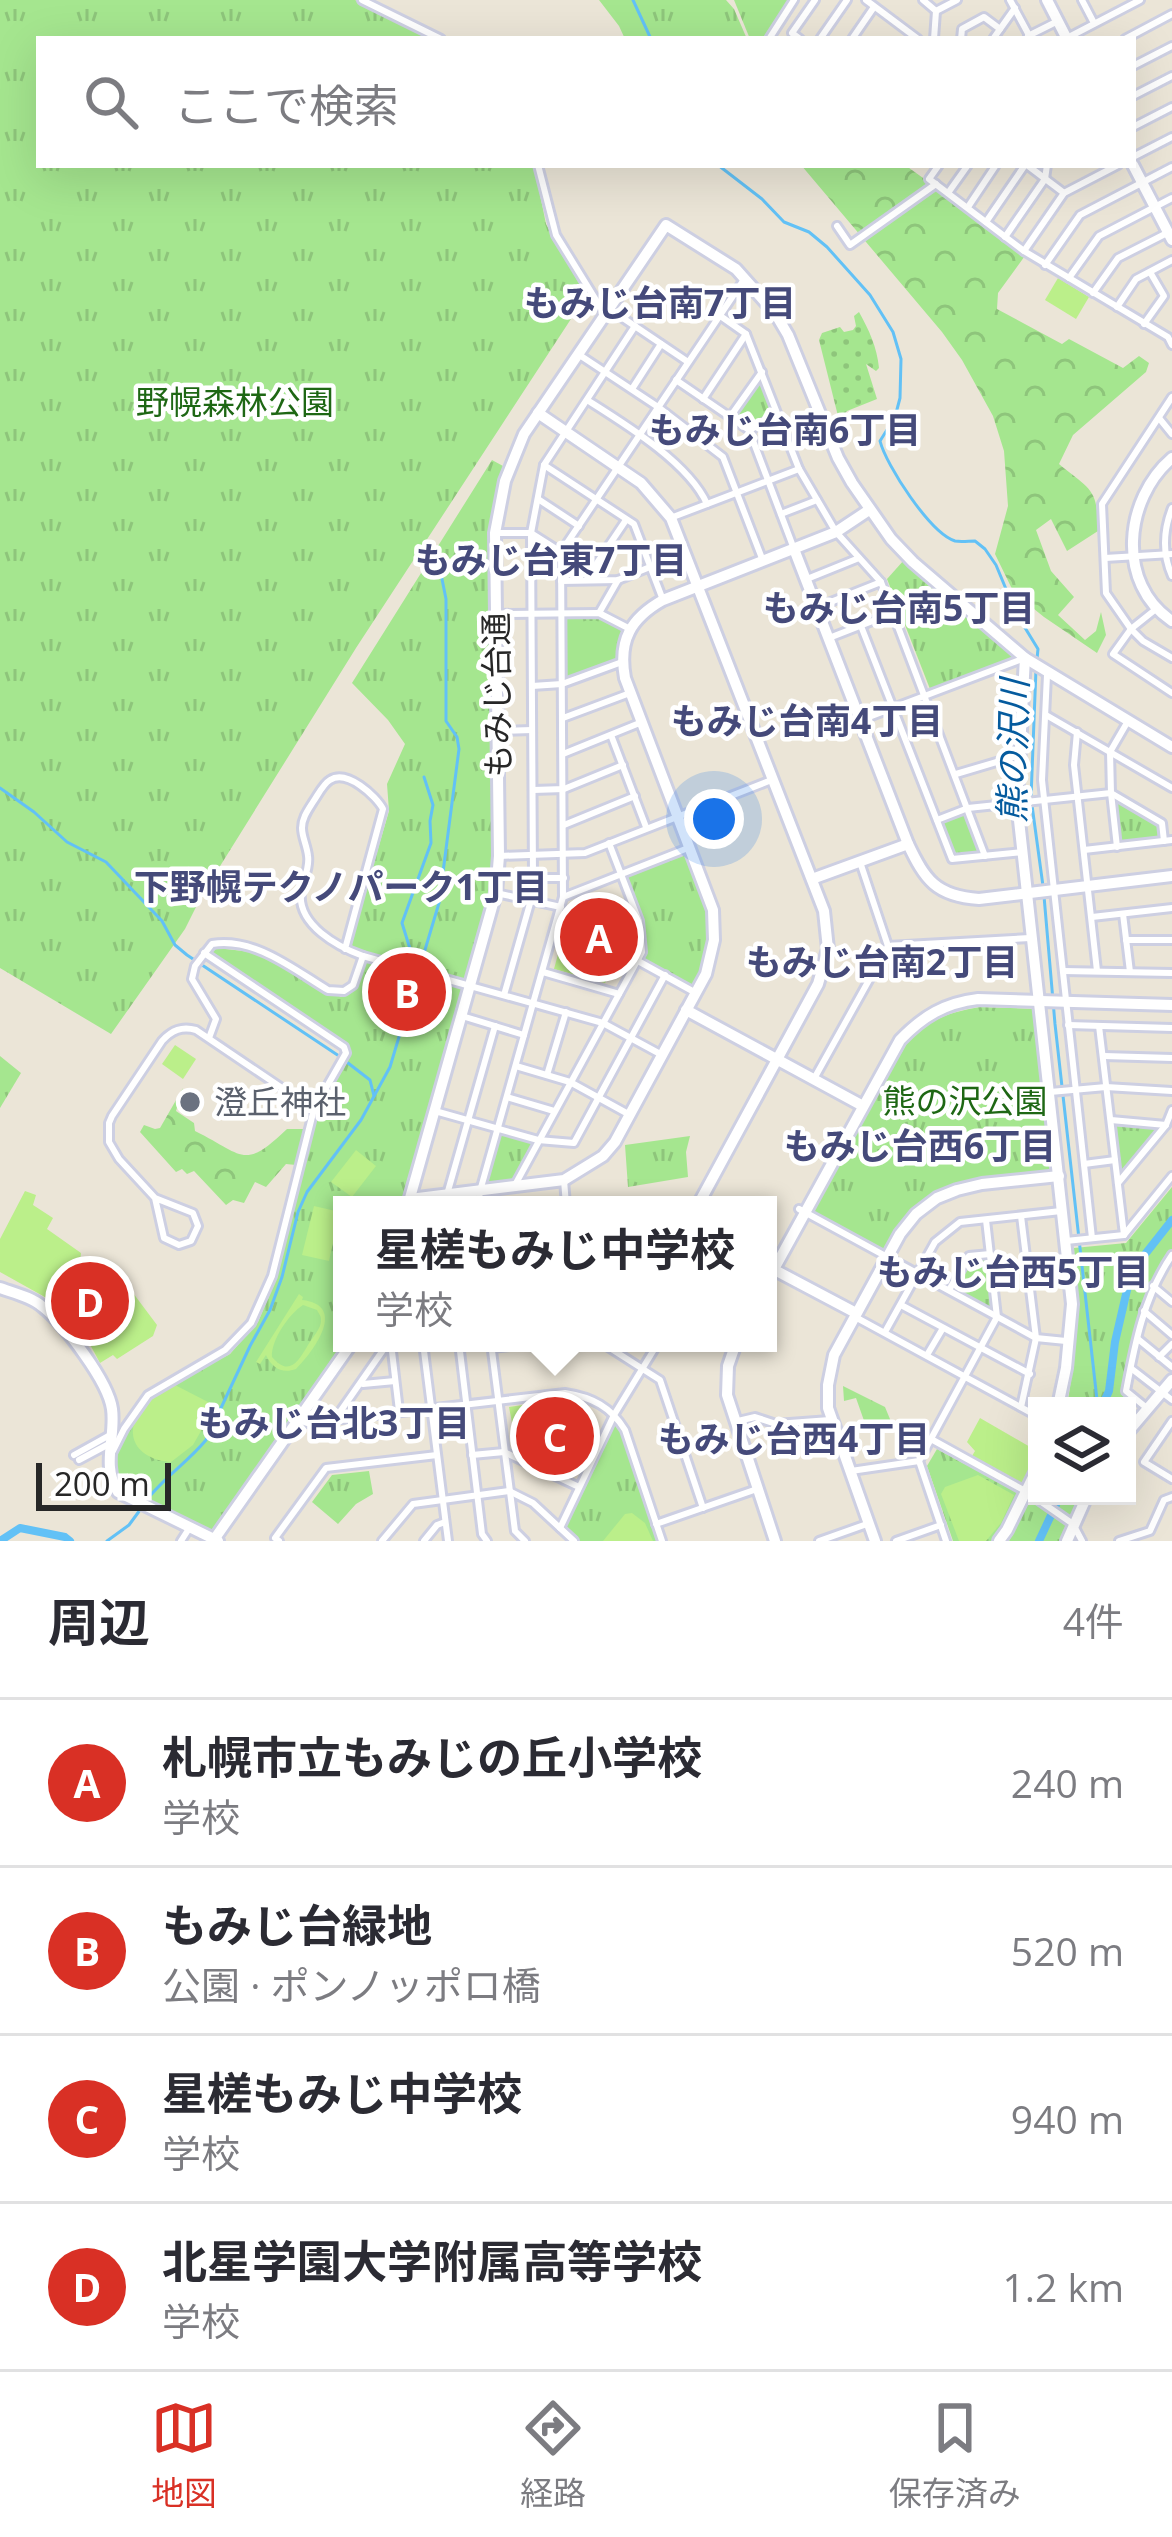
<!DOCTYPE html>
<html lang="ja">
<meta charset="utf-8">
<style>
:root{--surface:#fff;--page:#f2f2f3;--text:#2b2b33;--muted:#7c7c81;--line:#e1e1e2;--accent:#d93025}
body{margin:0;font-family:"Open Sans","Noto Sans JP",sans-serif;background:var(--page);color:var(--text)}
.controls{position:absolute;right:36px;bottom:36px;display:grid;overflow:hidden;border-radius:0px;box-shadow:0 12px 48px #0002}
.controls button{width:108px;height:108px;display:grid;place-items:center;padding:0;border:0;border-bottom:3px solid var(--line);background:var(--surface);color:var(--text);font:60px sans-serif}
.scale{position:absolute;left:36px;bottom:30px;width:135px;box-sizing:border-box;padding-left:12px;border:6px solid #272727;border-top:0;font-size:33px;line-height:42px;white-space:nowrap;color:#272727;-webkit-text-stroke:9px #fff;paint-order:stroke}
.you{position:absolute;left:714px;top:819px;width:42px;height:42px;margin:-30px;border:9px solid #fff;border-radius:50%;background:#1a73e8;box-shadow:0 0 0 18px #1a73e833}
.badge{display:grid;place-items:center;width:78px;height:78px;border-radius:50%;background:var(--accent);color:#fff;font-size:39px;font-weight:700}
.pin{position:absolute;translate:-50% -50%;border:6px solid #fff;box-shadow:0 3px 12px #0006}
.popup{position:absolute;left:333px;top:1196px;width:444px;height:156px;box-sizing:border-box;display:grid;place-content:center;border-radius:0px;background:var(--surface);filter:drop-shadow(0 3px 9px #0005);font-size:39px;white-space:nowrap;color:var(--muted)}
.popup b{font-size:45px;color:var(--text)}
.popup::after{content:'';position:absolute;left:50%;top:100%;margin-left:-24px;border:24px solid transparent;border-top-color:var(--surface)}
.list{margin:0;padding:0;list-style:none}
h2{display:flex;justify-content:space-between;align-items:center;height:156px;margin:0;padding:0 48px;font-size:51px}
h2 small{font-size:39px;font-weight:400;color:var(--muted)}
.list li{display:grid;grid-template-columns:78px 1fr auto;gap:36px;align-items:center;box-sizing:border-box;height:168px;padding:0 48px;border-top:3px solid var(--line)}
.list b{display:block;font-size:45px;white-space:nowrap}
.list p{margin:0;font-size:39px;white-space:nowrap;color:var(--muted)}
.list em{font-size:39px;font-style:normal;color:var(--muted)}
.icon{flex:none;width:66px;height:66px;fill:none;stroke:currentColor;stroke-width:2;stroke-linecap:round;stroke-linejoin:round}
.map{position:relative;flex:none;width:1172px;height:1541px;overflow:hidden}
.search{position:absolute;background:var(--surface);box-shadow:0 12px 48px #0002;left:36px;right:36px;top:36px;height:132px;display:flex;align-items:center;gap:30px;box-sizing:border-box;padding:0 42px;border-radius:0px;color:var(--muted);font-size:45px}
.sheet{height:828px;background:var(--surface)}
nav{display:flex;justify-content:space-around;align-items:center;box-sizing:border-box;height:168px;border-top:3px solid var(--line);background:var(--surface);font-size:33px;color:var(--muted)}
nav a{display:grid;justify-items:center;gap:6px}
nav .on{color:var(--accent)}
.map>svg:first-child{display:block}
</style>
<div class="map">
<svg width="1172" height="1541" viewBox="0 0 1172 1541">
<defs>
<pattern id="grass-dots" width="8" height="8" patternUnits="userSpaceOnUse" patternTransform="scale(3)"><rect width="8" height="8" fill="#a5e68f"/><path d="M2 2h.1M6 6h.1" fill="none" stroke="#8ec57b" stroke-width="1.8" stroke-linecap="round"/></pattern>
<pattern id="forest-crowns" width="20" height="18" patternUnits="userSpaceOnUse" patternTransform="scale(3)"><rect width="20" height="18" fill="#a5e68f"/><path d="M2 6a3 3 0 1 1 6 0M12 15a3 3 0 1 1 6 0" fill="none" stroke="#8ec57b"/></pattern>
<pattern id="park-tufts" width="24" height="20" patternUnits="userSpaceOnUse" patternTransform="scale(3)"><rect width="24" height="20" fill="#a5e68f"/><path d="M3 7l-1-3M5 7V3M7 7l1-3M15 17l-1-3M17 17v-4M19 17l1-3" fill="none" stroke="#8ec57b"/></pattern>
</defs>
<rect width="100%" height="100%" fill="#ebe5d7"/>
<!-- grass -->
<path fill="url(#grass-dots)" d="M859 312C869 330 877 347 879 368L876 371 866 364 877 399 847 411 839 420 819 340 822 333 840 327 844 332 853 330 856 326 854 316Z"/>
<!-- forest -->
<g fill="url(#forest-crowns)">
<path d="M801 165H905L1027 253 998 293 997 309 1062 344 1069 339 1123 368 1139 356 1149 363 1146 372 1073 435 1059 464C1090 490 1098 487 1098 531L1067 551 1051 519 1036 530 1051 571 1074 597 1058 615 1085 640 1096 631 1101 612 1106 635 1097 653 1044 617 1014 593 995 554 1008 506 1004 451 993 416 962 360 942 332Z"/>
<path d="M183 1088 176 1111 194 1123 195 1131C244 1155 243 1171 287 1129H305L296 1165 286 1164 266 1187 255 1182 244 1203 233 1200 226 1205 194 1171 187 1174 182 1169 176 1172 140 1132 144 1125 155 1129 160 1128Z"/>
</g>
<!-- park -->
<g fill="url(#park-tufts)">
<path d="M0 0H355L430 39H39V165H534L546 224 586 296 356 648 202 895 185 929 111 1034 0 968Z"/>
<path d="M599 0H726L734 9 747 39H625L619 26Z"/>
<path d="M734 0H789L763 39H750Z"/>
<path d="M762 372 779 416 749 430 730 417Z"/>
<path d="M492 460 503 466 494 500 490 531 495 842 490 906 403 1205H342L343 1343 213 1529 208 1530 125 1493 115 1478 117 1456 126 1432 145 1403 184 1377 230 1354 258 1322 275 1281 317 1111 351 1051 347 1045 210 954 217 948 261 953 341 997C359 987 366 974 366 952L350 945 389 811 387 784 405 744 388 720 352 683Z"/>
<path d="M904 560 1016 659 930 689 887 579Z"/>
<path d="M561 613H599L630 629 622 662 562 684Z"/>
<path d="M1111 793 1162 823 1164 841 1117 847Z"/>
<path d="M968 808 985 856 952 859 936 820Z"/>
<path d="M685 853C708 895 721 946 692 988L643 960C649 932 636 904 626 878Z"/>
<path d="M980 1007 1036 1009 1054 1174 935 1196 884 1253 810 1212 907 1043C928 1020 949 1012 980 1007Z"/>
<path d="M0 1056 21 1073 0 1108Z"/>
<path d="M1115 1126 1159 1129 1121 1175Z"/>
<path d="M498 1129 538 1140 514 1187 480 1191Z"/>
<path d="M690 1136 686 1152 688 1177 628 1187 625 1145Z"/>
<path d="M1172 1187V1251L1150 1288 1137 1327 1122 1406H1067C1077 1349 1078 1306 1074 1248L1126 1243Z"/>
<path d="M988 1256 994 1313 952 1289 971 1258Z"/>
<path d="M843 1386 885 1407 892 1424 868 1432 856 1398 844 1401Z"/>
<path d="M616 1424 621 1432 661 1541H577L564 1527 611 1425Z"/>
<path d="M937 1449 1021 1494 995 1541H953L927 1466Z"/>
<path d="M369 1471 373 1494 356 1504 338 1524 312 1502 332 1475Z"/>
<path d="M1037 1486V1496H1085L1064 1541H1009Z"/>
</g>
<!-- pitch -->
<g fill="#bbef8a" fill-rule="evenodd">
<path d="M1058 278 1089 297 1076 319 1045 300Z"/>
<path d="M604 907 622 953 605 983 554 969 567 921Z"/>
<path d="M175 1045 196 1059 183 1079 162 1064Z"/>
<path d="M356 1150 376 1166 352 1197 331 1182Z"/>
<path d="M25 1191 36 1195 33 1205 53 1218 47 1229 81 1253C80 1272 68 1295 52 1301L0 1272V1239Z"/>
<path d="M314 1206 340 1212 329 1261 302 1255Z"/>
<path d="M121 1277 157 1325 153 1336 117 1359 113 1355 100 1363 78 1322 83 1294 98 1281Z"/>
<path d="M299 1294 303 1297 302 1300C348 1305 314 1351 296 1369 282 1374 272 1368 266 1355L260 1364 256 1362ZM303 1305 317 1310C318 1313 321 1315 321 1319 322 1328 312 1338 308 1345 298 1362 289 1377 272 1357 271 1340 289 1314 303 1305Z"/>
<path d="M175 1385 208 1402 213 1410 193 1445 171 1462C132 1459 120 1428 149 1401 156 1394 166 1389 175 1385Z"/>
<path d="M550 1401 549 1410 577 1418 578 1428 567 1449 562 1451 513 1428 509 1407Z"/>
<path d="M980 1418 1037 1451 1023 1484 972 1456 975 1451 967 1442Z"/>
<path d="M978 1475 1014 1495 1001 1523 986 1541H959L941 1494 945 1487Z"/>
<path d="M632 1513 645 1523 653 1541H603L625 1514Z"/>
</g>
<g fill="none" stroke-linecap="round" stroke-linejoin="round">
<!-- stream -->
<g stroke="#62c1f6" stroke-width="3">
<path d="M633 0 651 39"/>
<path d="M718 165 762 199 784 222 809 232 827 247 870 295 893 332 901 359 900 398 895 417 880 441C886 465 930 533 955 541 961 542 969 541 975 541L985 549 996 565 1016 613 1038 649 1037 659"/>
<path d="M1036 669 1031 798 1043 886"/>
<path d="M0 788 34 812 67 842 106 862 162 921 175 945 187 955 339 1056"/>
<path d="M1044 896 1055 1024 1097 1400 1100 1406"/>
<path d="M411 952 402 923 431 843 430 821 433 805 424 777"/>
<path d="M348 1063 370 1080 374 1096"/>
<path d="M145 1502C163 1478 187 1463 206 1440L250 1346 270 1310 282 1277 298 1212 307 1192 361 1120 390 1067 439 903 459 749 457 737 446 721V599L441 574"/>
<path d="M107 1541 129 1525 140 1510"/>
</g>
<!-- river -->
<g stroke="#62c1f6" stroke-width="8">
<path d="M1102 1406 1109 1391 1115 1342 1130 1277 1135 1267 1172 1220"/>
<path d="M0 1541 20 1528 65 1537 70 1541"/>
<path d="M1039 1541 1060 1496"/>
</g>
<!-- street casing -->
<g stroke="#cdcfe2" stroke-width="12">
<g id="street">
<path d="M362 0 441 39"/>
<path d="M866 0 918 39"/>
<path d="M923 0 936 11"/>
<path d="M1010 0 1031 39"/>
<path d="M1082 0 1094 23"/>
<path d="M936 11 957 0"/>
<path d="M1028 36 1058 21"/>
<path d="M1067 38 1140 0"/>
<path d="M769 39 794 0"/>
<path d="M800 39 792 33 815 0"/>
<path d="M820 39 847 0"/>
<path d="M852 39 874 7"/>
<path d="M934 39 936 11"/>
<path d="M961 39 962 29 984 17 1000 29"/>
<path d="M993 39 1015 8"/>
<path d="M1125 39 1172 14"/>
<path d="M1133 66 1172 46"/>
<path d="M1133 96 1172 76"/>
<path d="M1133 127 1172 107"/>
<path d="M1133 157 1172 137"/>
<path d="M538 165 556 235 604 313"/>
<path d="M939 165 929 179 1024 251 1168 337 1172 345"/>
<path d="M1027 165 1064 193"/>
<path d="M948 193 968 165"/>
<path d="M968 207 996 165"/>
<path d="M986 222 1025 165"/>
<path d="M837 226 850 245 936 184"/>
<path d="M1005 237 1045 179 1047 165"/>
<path d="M1024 251 1064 193 1118 165"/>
<path d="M1045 265 1080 215 1172 167"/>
<path d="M1069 278 1099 236 1172 198"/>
<path d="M1093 293 1118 258 1169 232"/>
<path d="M1117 307 1136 279 1172 260"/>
<path d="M611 310 688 362"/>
<path d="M719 315 746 334 799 469 836 532 881 582 985 856"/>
<path d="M1144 324 1164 296 1150 272"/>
<path d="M578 354 658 407 723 457 763 561"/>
<path d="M676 380 749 430 794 549"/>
<path d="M632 389 661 344"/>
<path d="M1172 397 1102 504 1106 593 1131 629 1143 641 1172 658"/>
<path d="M703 399 746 334"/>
<path d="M587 400C625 424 689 463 707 504"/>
<path d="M730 417 762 372"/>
<path d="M1159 418 1172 434"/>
<path d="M749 430 778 416"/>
<path d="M544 465 634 524 663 600"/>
<path d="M538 499 579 526"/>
<path d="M1172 508C1163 531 1162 553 1172 576"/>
<path d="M781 514 817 500"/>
<path d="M673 517 799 469"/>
<path d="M495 533H531L561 552"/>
<path d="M1105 558 1172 554"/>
<path d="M807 579 859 558"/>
<path d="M597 580V563L626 520"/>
<path d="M561 581 618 580 650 567"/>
<path d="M818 607 881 582"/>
<path d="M1156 609 1131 629 1113 654 1172 693"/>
<path d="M599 613 618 580"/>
<path d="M496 614 599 613 630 629"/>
<path d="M861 626 952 859 1023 852"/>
<path d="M829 638 893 613"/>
<path d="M1047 675 1042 780 1092 1238"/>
<path d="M532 686 562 684 622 662"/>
<path d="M1046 715 1172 788"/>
<path d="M563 718 630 693"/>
<path d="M861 720 1025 658"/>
<path d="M499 731 532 730"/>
<path d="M1077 732 1074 765 1097 971"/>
<path d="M611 735 646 827"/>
<path d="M563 754 642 722"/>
<path d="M956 774 1020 755"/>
<path d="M533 790 564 789 623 765"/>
<path d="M937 820 968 808 1111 793 1162 823 1164 841"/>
<path d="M564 825 635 796"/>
<path d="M1117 847 1111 793 1110 752 1128 721"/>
<path d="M1084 850 1172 840"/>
<path d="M499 856 585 853 774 779"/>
<path d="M860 862 888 946"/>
<path d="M533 878H564"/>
<path d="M496 893 561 907"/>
<path d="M563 897 688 848"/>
<path d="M1123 914 1130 972"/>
<path d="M1092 917 1172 908"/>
<path d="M1126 940H1172"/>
<path d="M345 949 383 809C376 796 347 769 330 780 323 784 318 795 313 802 308 810 302 818 302 828 302 837 307 846 308 856 310 868 303 880 301 892 297 925 338 947 363 956L603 1023 662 1055"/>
<path d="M638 961 696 993"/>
<path d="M1063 971 1172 973"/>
<path d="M543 972 619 994"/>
<path d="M504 995 531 900 533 878 531 533 544 465 635 326"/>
<path d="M462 1016 524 1035"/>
<path d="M1068 1025 1172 1028"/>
<path d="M1099 1026 1124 1235"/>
<path d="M209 1038 216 1019 192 979 195 966 212 944C255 937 293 969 328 990L344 991 353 985 363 956"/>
<path d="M1104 1056 1172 1058"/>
<path d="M516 1066 570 1082 630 1115"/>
<path d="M547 1075 566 1012"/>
<path d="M815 1077 888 946 1030 938"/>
<path d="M1050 1092 1106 1087 1172 1091"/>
<path d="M507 1097 554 1111"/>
<path d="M435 1111 538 1140 574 1143 665 975"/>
<path d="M1111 1120 1166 1125"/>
<path d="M1084 1164 1115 1160"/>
<path d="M564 1180 566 1205"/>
<path d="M1118 1183 1166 1125 1172 1110"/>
<path d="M515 1185 642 952 639 921 609 843"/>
<path d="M155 1198 164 1238 179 1245 191 1241 198 1226 193 1213 155 1198 119 1159 109 1142V1123L112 1116 162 1041C172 1030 182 1026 196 1030L313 1109"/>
<path d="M444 1205 495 1026"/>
<path d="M478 1205 480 1191 563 897 561 552 743 281"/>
<path d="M799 1209 1036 1338 1066 1341"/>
<path d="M1066 1241 1124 1235 1172 1176"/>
<path d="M1153 1286 1172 1302"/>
<path d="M949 1290 969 1256 990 1254"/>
<path d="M901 1305 1030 1374"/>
<path d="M1144 1311 1172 1335"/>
<path d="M857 1318 1037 1416"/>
<path d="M885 1332 935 1242 960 1222 1061 1211"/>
<path d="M1138 1339 1172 1367"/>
<path d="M391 1343 399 1411"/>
<path d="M423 1343 448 1541"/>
<path d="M459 1343 482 1534 487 1541"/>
<path d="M491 1343 515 1531 525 1541"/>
<path d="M602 1343 660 1380 703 1508"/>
<path d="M492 1348 535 1343"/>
<path d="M927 1355 943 1328"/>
<path d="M1159 1357 1172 1344"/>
<path d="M1132 1369 1172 1400"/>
<path d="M363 1384 395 1381"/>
<path d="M1021 1407 1036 1338 1021 1216"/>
<path d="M1148 1409 1126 1391C1135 1343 1144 1296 1172 1255"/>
<path d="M335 1419 388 1343"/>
<path d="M298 1420 307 1423 565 1393C592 1397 611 1407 625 1430L662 1541"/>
<path d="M738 1421 755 1417 776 1424 830 1420"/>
<path d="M1172 1421 1144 1462 1172 1479"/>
<path d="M931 1439 1027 1492 1073 1524 1082 1541"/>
<path d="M113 1451 124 1429 148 1395 225 1350 251 1323 272 1276 314 1109 346 1053 344 1047 204 953"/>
<path d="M74 1455 110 1435"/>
<path d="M472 1455 504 1452 579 1487"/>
<path d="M79 1460 109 1444"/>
<path d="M851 1471 919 1461"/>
<path d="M656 1524 757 1489"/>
<path d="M560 1528 614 1415 658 1343"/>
<path d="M181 1541 190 1527"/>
<path d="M279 1541 275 1538 326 1468 437 1455"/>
<path d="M382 1541 413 1504 509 1491 533 1503 574 1541"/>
<path d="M424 1541 437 1525 445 1522"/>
<path d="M819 1541 867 1524"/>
<path d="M896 1541 941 1525"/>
<path d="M946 1541 919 1461 997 1317 986 1220"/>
<path d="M1119 1541 1150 1531 1164 1500 1172 1497"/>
</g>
</g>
<!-- secondary casing -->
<g stroke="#cdcfe2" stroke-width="16">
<g id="secondary">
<path d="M1047 0 1067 39"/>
<path d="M1133 165 1172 240"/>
<path d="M538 413 641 483 671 518 824 911 828 949 818 984 698 1205"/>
<path d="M1172 458C1124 499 1116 584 1172 621"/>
<path d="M794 549 908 844C925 880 936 896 979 899L1172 876"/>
<path d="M1025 658 1017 802 1072 1304 1066 1368 1058 1406"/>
<path d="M812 879 908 844"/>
<path d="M686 1010 863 1106"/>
<path d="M410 1199 564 1180 603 1156 615 1142 706 974 714 940 713 910 625 678C618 640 631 618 663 600L836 532 869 510"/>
<path d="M408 1205 496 893 499 856 495 533 505 481 524 434 666 225 736 269 775 313 788 335 838 458 852 483 891 539 913 562 1025 658 1172 747"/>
<path d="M771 1268 856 1313"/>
<path d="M768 1280 900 1040C923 1016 945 1003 978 999L1172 1005"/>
<path d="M0 1288C14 1293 32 1297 43 1307 65 1325 108 1381 112 1409 116 1437 101 1465 118 1492L218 1541"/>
<path d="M736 1343 728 1366 727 1395 775 1541"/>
<path d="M1127 1433 1172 1380"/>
<path d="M213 1541 352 1343"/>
<path d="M875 1541 828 1408V1385L834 1355 900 1234 916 1214 937 1198 957 1190 982 1184 1059 1176"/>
<path d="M999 1541 1007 1530 1037 1469"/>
<path d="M1067 1541 1087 1496"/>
</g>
</g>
<!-- street -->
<use href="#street" stroke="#fff" stroke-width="6"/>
<!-- secondary -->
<use href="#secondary" stroke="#fff" stroke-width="10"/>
</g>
<!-- markers -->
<circle fill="#6b7280" stroke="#fff" stroke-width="4.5" cx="190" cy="1102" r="12"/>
<g text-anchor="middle" stroke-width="9" stroke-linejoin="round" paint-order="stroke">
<!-- park labels -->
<g font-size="33" fill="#1e6714" stroke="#fff">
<text x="235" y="414">野幌森林公園</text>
<text x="965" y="1113">熊の沢公園</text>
</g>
<!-- street labels -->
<g font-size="33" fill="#272727" stroke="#fff">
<text transform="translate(497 695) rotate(-91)" y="12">もみじ台通</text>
</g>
<!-- worship labels -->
<g font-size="33" fill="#5b616d" stroke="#fff" text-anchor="start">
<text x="214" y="1114">澄丘神社</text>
</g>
<!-- neighbourhood labels -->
<g font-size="36" font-weight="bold" fill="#454a7a" stroke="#fff">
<text x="660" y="316">もみじ台南7丁目</text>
<text x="785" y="443">もみじ台南6丁目</text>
<text x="551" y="573">もみじ台東7丁目</text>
<text x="899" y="621">もみじ台南5丁目</text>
<text x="807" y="734">もみじ台南4丁目</text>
<text x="341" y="900">下野幌テクノパーク1丁目</text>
<text x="882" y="975">もみじ台南2丁目</text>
<text x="920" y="1159">もみじ台西6丁目</text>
<text x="1013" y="1285">もみじ台西5丁目</text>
<text x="334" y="1436">もみじ台北3丁目</text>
<text x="794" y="1452">もみじ台西4丁目</text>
</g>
<!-- water labels -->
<g font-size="36" font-style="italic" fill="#055b9e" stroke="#fff">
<text transform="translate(1013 751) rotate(-89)" y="13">熊の沢川</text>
</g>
</g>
</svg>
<div class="controls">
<button><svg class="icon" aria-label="layers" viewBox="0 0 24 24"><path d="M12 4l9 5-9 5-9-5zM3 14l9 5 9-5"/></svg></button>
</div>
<div class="scale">200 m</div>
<div class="you"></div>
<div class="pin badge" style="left:599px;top:937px">A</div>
<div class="pin badge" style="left:407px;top:992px">B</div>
<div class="pin badge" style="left:555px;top:1436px">C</div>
<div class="popup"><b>星槎もみじ中学校</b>学校</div>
<div class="pin badge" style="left:90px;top:1301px">D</div>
<div class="search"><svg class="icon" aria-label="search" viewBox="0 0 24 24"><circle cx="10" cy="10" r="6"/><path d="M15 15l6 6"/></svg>ここで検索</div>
</div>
<section class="sheet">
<h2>周辺<small>4件</small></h2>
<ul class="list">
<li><span class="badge">A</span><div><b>札幌市立もみじの丘小学校</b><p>学校</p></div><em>240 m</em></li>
<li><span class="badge">B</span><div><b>もみじ台緑地</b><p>公園 · ポンノッポロ橋</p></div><em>520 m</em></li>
<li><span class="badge">C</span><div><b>星槎もみじ中学校</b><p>学校</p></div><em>940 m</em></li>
<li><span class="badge">D</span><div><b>北星学園大学附属高等学校</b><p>学校</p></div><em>1.2 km</em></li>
</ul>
</section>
<nav>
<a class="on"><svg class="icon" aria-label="map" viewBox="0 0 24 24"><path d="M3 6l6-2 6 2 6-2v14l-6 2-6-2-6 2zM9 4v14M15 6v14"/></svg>地図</a>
<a><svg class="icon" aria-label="directions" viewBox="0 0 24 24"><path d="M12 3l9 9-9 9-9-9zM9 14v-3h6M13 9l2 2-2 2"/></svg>経路</a>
<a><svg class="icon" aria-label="saved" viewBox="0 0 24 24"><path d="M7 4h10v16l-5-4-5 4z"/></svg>保存済み</a>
</nav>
